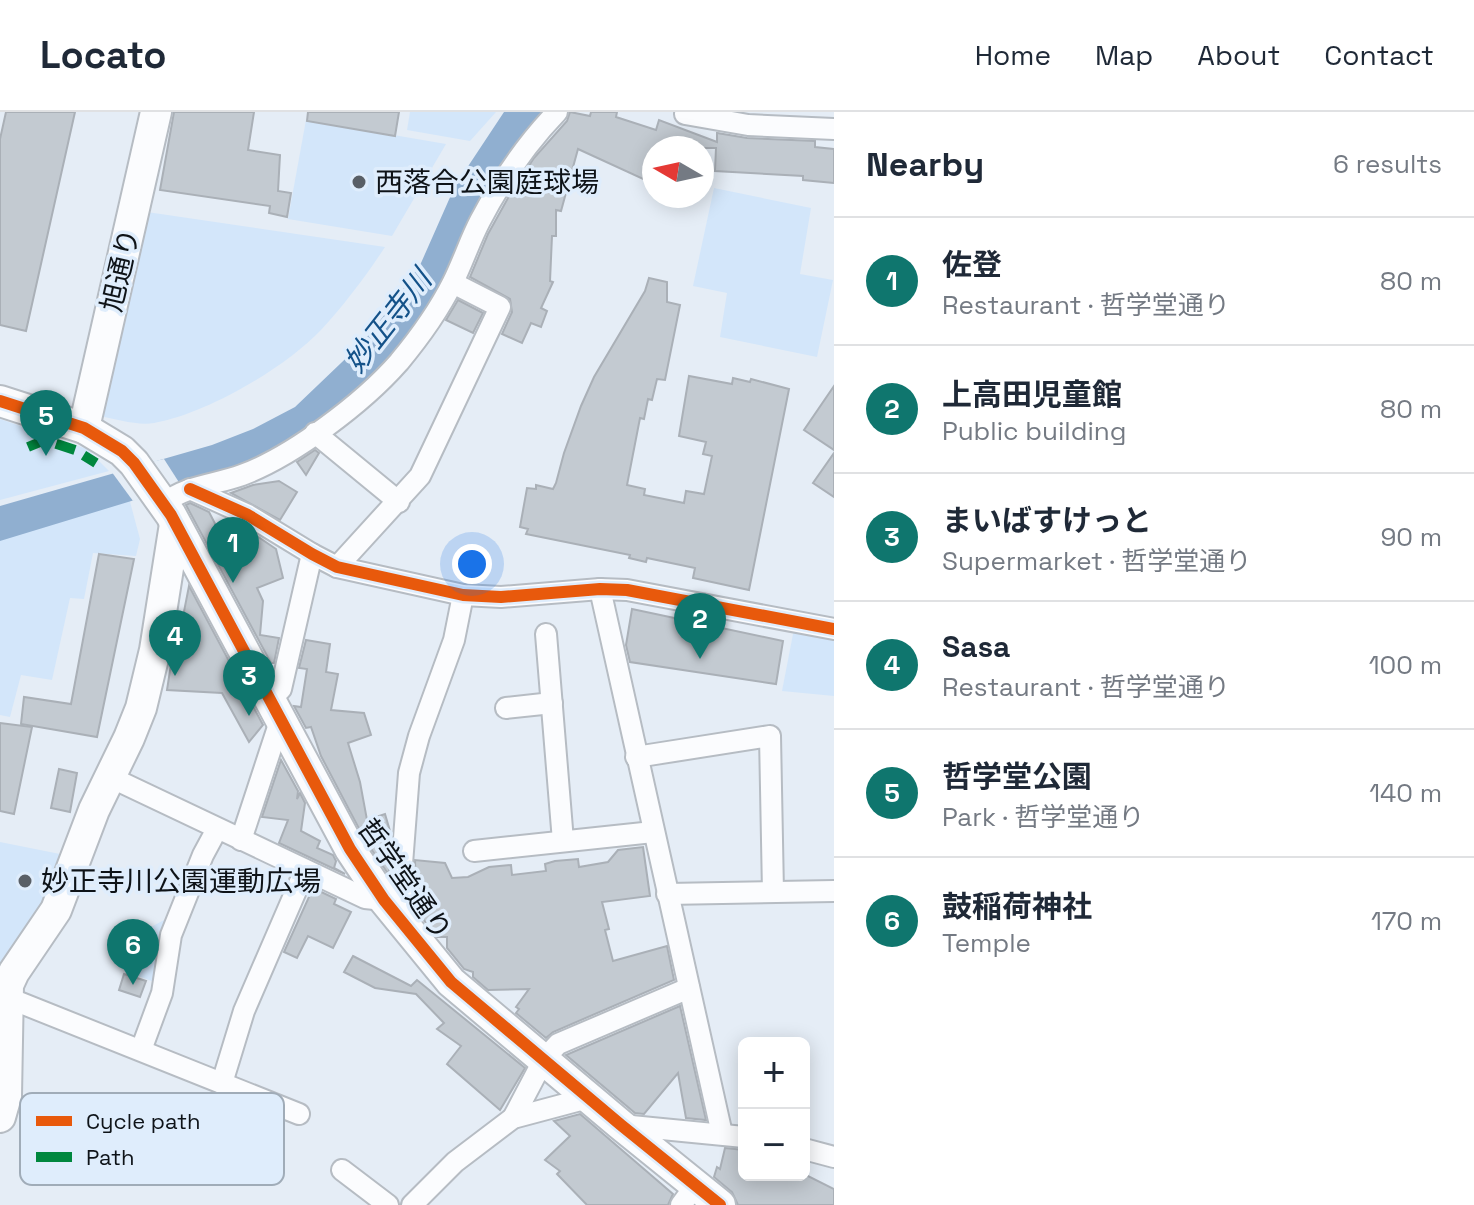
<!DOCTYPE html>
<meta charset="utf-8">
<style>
:root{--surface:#fff;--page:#f2f2f3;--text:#1f2937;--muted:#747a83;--line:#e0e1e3;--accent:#0f766e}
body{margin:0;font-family:"Space Grotesk","Noto Sans JP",sans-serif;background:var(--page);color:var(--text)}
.controls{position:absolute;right:24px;bottom:24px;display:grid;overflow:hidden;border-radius:12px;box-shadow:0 4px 20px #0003}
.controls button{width:72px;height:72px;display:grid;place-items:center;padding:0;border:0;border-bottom:2px solid var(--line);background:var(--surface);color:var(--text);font:40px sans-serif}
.compass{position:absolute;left:642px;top:24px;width:72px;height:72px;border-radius:50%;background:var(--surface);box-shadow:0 4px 20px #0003;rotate:279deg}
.you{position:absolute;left:472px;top:452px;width:28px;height:28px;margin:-20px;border:6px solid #fff;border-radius:50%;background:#1a73e8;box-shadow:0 0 0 12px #1a73e833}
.badge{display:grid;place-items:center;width:52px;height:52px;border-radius:50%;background:var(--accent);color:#fff;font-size:26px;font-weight:700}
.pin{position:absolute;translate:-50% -66px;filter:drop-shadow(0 2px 4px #0008)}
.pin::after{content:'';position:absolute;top:42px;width:28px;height:24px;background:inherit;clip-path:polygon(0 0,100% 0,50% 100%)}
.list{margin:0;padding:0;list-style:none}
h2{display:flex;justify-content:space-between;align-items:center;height:104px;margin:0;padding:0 32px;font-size:34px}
h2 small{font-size:26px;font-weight:400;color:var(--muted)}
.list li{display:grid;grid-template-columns:52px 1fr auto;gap:24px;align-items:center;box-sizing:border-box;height:128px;padding:0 32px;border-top:2px solid var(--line)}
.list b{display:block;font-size:30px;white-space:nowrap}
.list p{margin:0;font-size:26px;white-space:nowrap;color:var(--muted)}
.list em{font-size:26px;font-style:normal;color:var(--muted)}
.map{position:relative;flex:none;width:834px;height:1093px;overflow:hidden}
header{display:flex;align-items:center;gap:48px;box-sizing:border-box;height:112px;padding:0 40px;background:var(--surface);border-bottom:2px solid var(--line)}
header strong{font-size:38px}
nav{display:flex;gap:44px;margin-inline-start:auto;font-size:28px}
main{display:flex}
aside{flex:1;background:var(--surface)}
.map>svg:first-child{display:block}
</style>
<header>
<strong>Locato</strong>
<nav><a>Home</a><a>Map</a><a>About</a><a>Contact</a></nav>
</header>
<main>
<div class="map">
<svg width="834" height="1093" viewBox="0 0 834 1093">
<rect width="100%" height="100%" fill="#e5edf6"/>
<!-- green -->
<g fill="#d3e6fa">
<path d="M410 0H496L470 29 407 18Z"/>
<path d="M306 8 446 32 392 124 288 107Z"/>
<path d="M714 76 811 96 800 162 833 168 817 245 720 225 727 181 693 174Z"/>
<path d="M147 100 385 135C366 164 344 193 321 218 285 256 206 302 154 311 138 314 116 307 99 304Z"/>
<path d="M0 307 87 337 109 359 0 388Z"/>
<path d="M129 386 140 427 136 444 93 441 84 487 70 486 52 568 21 563 10 605 0 603V427Z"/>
<path d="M794 517 834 525V584L782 579Z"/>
<path d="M0 730 60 742 41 797 0 853Z"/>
<path d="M170 805 160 872 124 859 131 847 120 831Z"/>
</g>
<!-- water -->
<path fill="#90afd0" d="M504 0H549L418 219 350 291 243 358 174 376 0 429V394L212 333 253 317 295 295 363 230 389 197 421 151 455 74Z"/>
<!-- pier -->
<path fill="#e5edf6" d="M164 347 182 375 133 389 111 359Z"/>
<!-- building -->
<g fill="#c3cad1" stroke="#aab0b7" stroke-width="2">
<path d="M6 0H75L26 219 0 213V27Z"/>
<path d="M174 0H254L248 38 280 43 278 79 291 81 287 105 269 101 270 94 160 78Z"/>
<path d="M308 0H399L395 24 307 9Z"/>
<path d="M570 0 590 4 591 0H617L616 5 656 18 659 8 717 30V21L747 26 815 29V35L834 37V71L803 68V64L715 59 716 36H654V72L578 37 561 99 556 98V124H552L550 169 553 170 541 196 547 199 541 215 531 211 522 231 502 222 512 200 510 187 470 165 488 122 508 86 534 46 567 9Z"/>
<path d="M649 166 667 170V190L680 193 665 268 657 267 652 288 648 287 644 307 640 306 627 373 645 377 644 383 684 391 686 379 704 382 712 344 703 342 706 330 679 324 689 264 732 272 733 266 750 270 751 267 789 277 749 478 693 466 695 456 647 446 646 450 629 446 630 443 526 422 528 417 520 415 527 376 536 377V373L553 377 556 371 564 341 581 294 594 265 645 179Z"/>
<path d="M458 188 483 201 473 221 446 208Z"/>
<path d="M834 274V338L804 318Z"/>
<path d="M315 338 319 341 306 363 297 350Z"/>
<path d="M834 341V385L813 371Z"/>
<path d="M279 369 297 380 280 408 231 381 253 373Z"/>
<path d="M190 391 209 400 237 454 254 422 276 437 283 466 257 476 263 489 260 523 279 526 274 551H271L186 393Z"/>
<path d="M99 442 134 447 97 625 21 612 24 585 71 592Z"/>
<path d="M189 474 263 613 249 630 222 581 167 578 176 520H180Z"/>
<path d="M632 497 783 529 776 572 630 550 626 533Z"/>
<path d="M306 528 330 532 326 560 338 562 331 598 364 601 371 623 348 631 360 670 367 708 385 702 390 719 384 722 390 734 389 763 365 728 321 644 311 615 306 616 294 594 301 595 307 557 299 556Z"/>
<path d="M0 611 32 615 14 702 0 699Z"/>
<path d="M281 648 298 679 297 687 300 681 305 691 301 719 320 729 317 736 333 743 336 749 334 756 345 762 279 731 288 708 262 705Z"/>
<path d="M59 657 77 661 70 700 51 696Z"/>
<path d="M643 735 650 784 602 790 609 817 605 818 613 849 667 834 674 868 553 920 546 926 516 901 519 897 516 895 529 877 488 878 473 865V860L464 857 447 836V825H437L416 798 415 748 445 751 452 766 468 765 489 755 511 753 512 763 546 759 545 752 555 749 578 747 579 755 608 750 618 738Z"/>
<path d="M313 776 336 787 334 792 351 800 333 836 308 824 297 846 284 840Z"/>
<path d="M353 844 411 874 417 868 525 956 500 998 447 952 461 934 437 917 444 911 416 882 375 876 344 860Z"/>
<path d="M124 862 146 869 140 885 119 878Z"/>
<path d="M680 894 706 1008 686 1006 678 961 644 1002 635 1001 566 943Z"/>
<path d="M580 1002 673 1082 668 1093H587L557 1062 560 1059 545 1048 570 1024 554 1009Z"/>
<path d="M725 1036 744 1038V1063H806L834 1077V1093H738L732 1080 714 1065 717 1055 720 1057Z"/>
</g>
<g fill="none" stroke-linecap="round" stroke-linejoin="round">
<!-- street casing -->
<g stroke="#b6bcc3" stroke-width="24">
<g id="street">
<path d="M685 2 748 13 834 17"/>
<path d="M315 321 399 390"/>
<path d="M190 377 248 403 312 442 337 455 463 483 501 485 600 477 627 478 834 517"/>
<path d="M163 392C186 373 215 373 242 363 293 344 363 291 399 250 419 226 439 198 453 170 463 150 470 128 480 109 501 69 525 33 557 0"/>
<path d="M337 455 420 364 500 195 453 171"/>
<path d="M600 477 722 1022"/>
<path d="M546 522 563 729"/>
<path d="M271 587 281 577 312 442"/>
<path d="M506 596 552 591"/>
<path d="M636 645 770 624 773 780"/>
<path d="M110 665 365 786 384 788"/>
<path d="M241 728 281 606"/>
<path d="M474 739 653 720"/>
<path d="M667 782 834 779"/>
<path d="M403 812 402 752 409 661 419 624 454 528 463 483"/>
<path d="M6 885 299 1002"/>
<path d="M141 938 162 881 171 823 203 743 217 717"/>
<path d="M222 971 244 899 305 758"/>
<path d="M513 1006 544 947 558 932 689 876"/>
<path d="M621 1013 744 1025"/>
<path d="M804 1037 834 1045"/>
<path d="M342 1058 388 1093"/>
<path d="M412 1093 455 1050 513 1006 588 986"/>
<path d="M681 1093 695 1074"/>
</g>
</g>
<!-- secondary casing -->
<g stroke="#b6bcc3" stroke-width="34">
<g id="secondary">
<path d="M0 289 84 316 122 339 134 351 171 403 350 737 384 788 451 870 621 1013 720 1093"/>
<path d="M84 316 156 0"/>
<path d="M0 1005 6 984 8 873 14 860 56 798 94 698 129 626 141 596 155 538 175 412"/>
</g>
</g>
<!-- street -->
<use href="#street" stroke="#fbfcfe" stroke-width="20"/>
<!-- secondary -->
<use href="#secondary" stroke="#fbfcfe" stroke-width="30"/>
<!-- quiet -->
<path stroke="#00873e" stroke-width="10" stroke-dasharray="20 10" stroke-linecap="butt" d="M28 335 45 328 75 338 96 351"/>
<!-- cycleway casing -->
<g stroke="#dfedfc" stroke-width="17">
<g id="cycleway">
<path d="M0 289 84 316 122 339 134 351 171 403 350 737 384 788 451 870 621 1013 720 1093"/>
<path d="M190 377 248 403 312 442 337 455 463 483 501 485 600 477 627 478 834 517"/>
</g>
</g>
<!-- cycleway -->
<use href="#cycleway" stroke="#e8590c" stroke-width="12"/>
</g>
<!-- markers -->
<g fill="#595f66" stroke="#dfedfc" stroke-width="3">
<circle cx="359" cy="70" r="8"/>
<circle cx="25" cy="769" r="8"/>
</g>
<g text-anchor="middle" stroke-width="7" stroke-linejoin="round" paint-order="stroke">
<!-- poi labels -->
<g font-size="28" fill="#0e1318" stroke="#dfedfc" text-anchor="start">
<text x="375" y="80">西落合公園庭球場</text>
<text x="41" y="779">妙正寺川公園運動広場</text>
</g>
<!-- street labels -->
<g font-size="28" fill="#0e1318" stroke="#dfedfc">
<text transform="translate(120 158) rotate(-77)" y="10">旭通り</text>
<text transform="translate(405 767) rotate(55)" y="10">哲学堂通り</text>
</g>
<!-- water labels -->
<g font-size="30" font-style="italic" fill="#145289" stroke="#dfedfc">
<text transform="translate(388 209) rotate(-52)" y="10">妙正寺川</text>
</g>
</g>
<!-- legend -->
<rect x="20" y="981" width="264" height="92" rx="12" fill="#dfedfc" stroke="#a0acb8" stroke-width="2"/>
<rect x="36" y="1004" width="36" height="10" fill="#e8590c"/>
<rect x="36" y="1040" width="36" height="10" fill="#00873e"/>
<g font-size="22" fill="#0e1318">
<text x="86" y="1017">Cycle path</text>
<text x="86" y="1053">Path</text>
</g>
</svg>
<div class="controls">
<button>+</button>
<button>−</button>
</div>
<svg class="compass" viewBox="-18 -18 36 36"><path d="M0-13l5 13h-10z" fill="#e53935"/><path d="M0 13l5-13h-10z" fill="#747a83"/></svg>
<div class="you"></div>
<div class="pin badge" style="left:233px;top:471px">1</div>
<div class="pin badge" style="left:700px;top:547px">2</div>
<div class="pin badge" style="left:249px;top:604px">3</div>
<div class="pin badge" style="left:175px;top:564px">4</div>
<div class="pin badge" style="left:46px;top:344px">5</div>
<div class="pin badge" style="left:133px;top:873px">6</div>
</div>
<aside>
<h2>Nearby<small>6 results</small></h2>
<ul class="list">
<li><span class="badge">1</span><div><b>佐登</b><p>Restaurant · 哲学堂通り</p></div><em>80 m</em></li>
<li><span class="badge">2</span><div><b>上高田児童館</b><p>Public building</p></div><em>80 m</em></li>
<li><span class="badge">3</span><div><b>まいばすけっと</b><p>Supermarket · 哲学堂通り</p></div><em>90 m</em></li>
<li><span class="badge">4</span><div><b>Sasa</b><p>Restaurant · 哲学堂通り</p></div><em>100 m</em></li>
<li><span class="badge">5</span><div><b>哲学堂公園</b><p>Park · 哲学堂通り</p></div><em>140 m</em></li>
<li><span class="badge">6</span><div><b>鼓稲荷神社</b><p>Temple</p></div><em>170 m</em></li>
</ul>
</aside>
</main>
